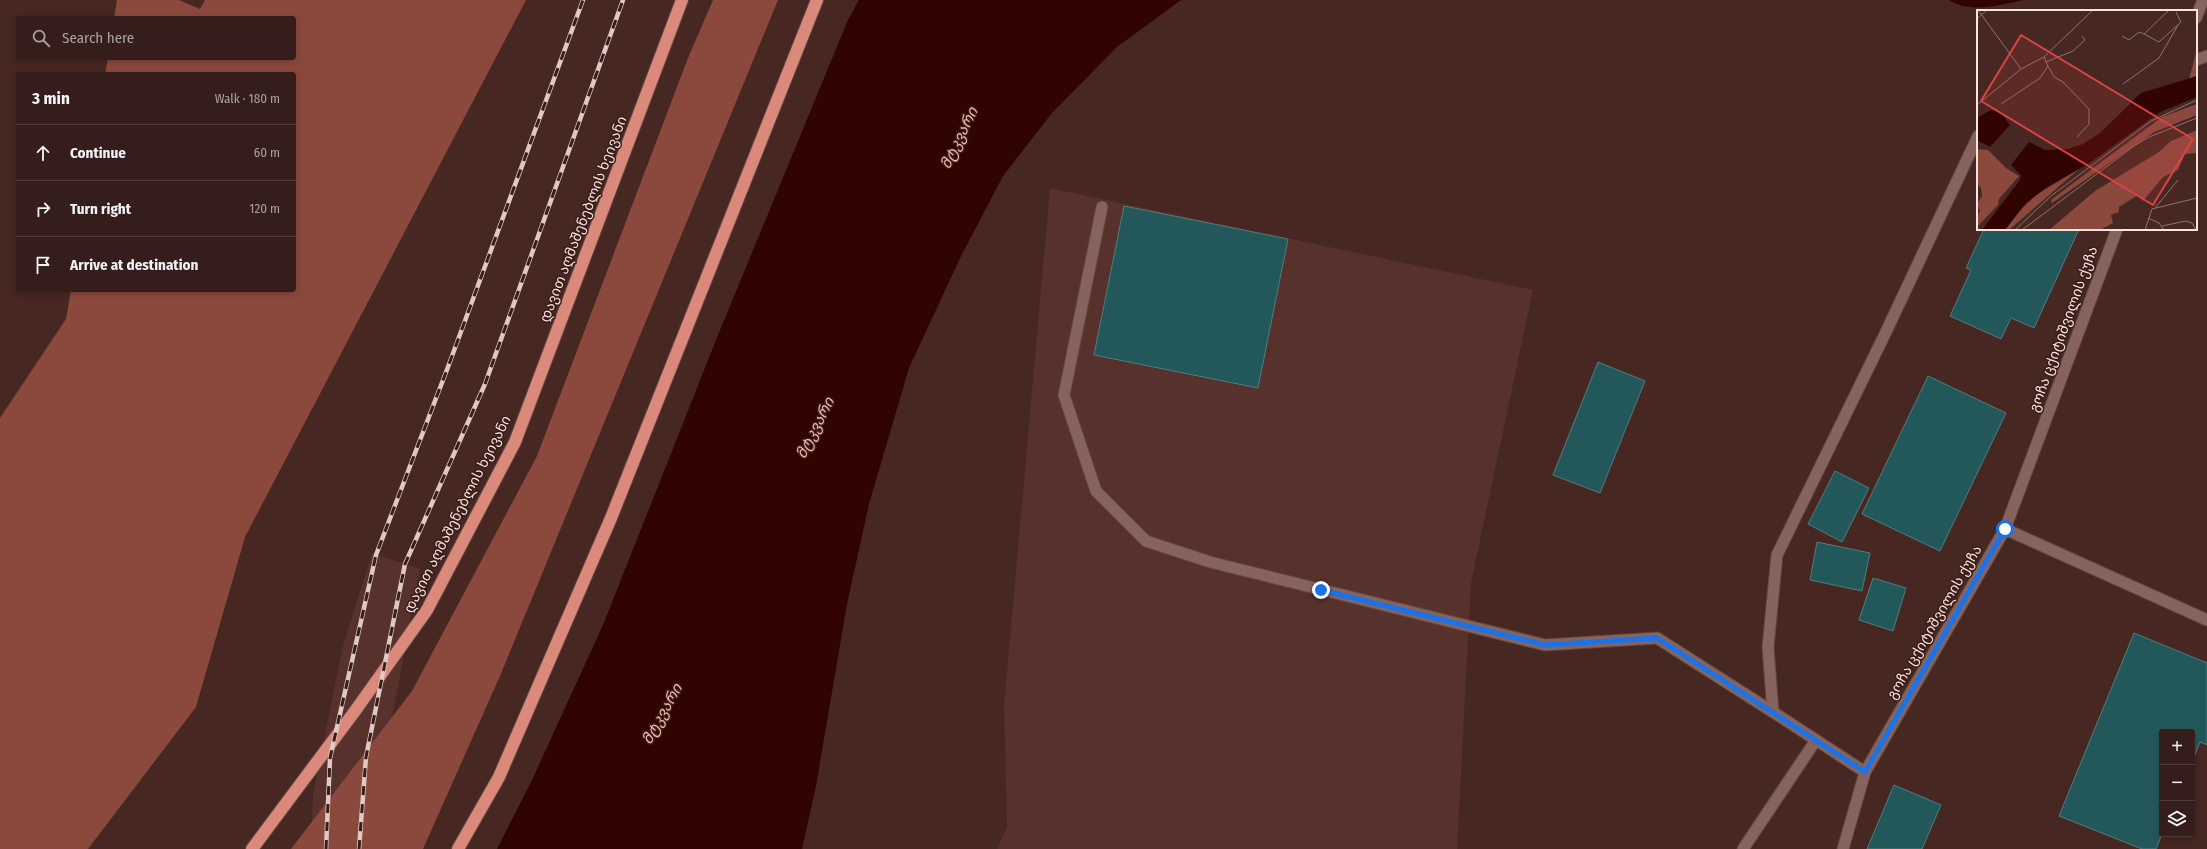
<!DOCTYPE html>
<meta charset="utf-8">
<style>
:root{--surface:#341d1a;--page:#3f2a27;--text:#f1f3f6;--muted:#a9a2a2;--line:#4e3b39}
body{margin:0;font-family:"Fira Sans Condensed","Noto Sans Georgian",sans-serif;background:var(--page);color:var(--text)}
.controls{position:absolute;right:12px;bottom:12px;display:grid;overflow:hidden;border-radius:4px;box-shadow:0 2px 6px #0003}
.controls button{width:36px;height:36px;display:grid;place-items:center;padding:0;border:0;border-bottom:1px solid var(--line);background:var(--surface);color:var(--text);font:20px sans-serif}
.stop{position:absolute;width:12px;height:12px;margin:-9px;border:3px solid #1a73e8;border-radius:50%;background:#fff}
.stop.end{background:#1a73e8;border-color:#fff;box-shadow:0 1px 4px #0008}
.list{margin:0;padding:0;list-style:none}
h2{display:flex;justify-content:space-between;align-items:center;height:52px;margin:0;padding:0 16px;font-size:17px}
h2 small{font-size:13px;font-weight:400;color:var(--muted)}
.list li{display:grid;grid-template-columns:26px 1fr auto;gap:12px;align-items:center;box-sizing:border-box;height:56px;padding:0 16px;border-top:1px solid var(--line)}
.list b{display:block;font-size:15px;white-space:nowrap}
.list em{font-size:13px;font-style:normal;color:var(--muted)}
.icon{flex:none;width:22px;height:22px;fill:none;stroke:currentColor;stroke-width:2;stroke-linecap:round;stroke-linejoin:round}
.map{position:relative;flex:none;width:2207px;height:849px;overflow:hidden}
.search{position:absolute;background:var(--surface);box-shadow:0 2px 6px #0003;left:16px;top:16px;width:280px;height:44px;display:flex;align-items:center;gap:10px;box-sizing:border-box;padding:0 14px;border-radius:4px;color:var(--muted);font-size:15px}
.panel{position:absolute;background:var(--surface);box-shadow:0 2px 6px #0003;left:16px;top:72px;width:280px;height:220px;border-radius:4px}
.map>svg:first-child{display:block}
</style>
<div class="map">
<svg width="2207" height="849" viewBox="0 0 2207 849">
<rect width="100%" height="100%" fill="#462722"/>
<!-- built -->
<g fill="#57312c">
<path d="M1050 188 1533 290 1471 583 1457 849H997L1007 827 1004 706Z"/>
<path d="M372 553 420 569 381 777 311 849 313 793 343 646Z"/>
</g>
<!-- forest -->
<g fill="#8b483d">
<path d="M117 0H179L200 9 205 0H526L245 537 196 707 88 849H0V418L66 319 71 290H294V74H105L108 58H294V18H114Z"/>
<path d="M713 0H778L500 676 423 849H291L412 691 537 456 688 58Z"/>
</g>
<!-- water -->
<g fill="#310301">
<path d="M859 0H1181L1117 47 1052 113 1003 176 961 256 909 368 869 504 847 604 816 786 802 849H497L532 780 603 625 718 335 848 20Z"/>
<path d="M1949 0H2023C1999 5 1971 14 1949 0Z"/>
</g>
<!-- building -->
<g fill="#23585b" stroke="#517d7f">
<path d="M1124 206 1288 239 1258 388 1094 355Z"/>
<path d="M1984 229H2079L2034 328 2011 318 2001 339 1950 316 1971 270 1966 268Z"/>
<path d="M1598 362 1645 381 1600 493 1553 475Z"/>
<path d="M1928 376 2006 413 1940 551 1862 514Z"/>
<path d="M1835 471 1869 488 1842 542 1808 524Z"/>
<path d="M1817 542 1870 553 1862 591 1810 580Z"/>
<path d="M1873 578 1906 588 1893 631 1859 620Z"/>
<path d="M2134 633 2207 663V745L2200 742 2192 762V732H2162V834L2156 849H2142L2059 816Z"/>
<path d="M1894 785 1941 805 1922 849H1867Z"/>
</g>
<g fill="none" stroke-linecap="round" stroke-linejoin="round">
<!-- service casing -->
<g stroke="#614642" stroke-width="13">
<path id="service" d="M1743 849 1816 740"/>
</g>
<!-- minor casing -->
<g stroke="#614642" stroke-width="13">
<g id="minor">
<path d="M2196 18 2203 0"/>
<path d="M2196 60 2207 56"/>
<path d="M1102 207 1064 395 1096 491 1146 541 1210 562 1545 645 1657 638 1773 712"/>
<path d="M2005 529 2207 620"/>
<path d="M1865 772 1773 712 1768 647 1777 555 1885 334 1978 136"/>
<path d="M1843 849 1865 772 2005 529 2117 229"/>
</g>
</g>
<!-- motorway casing -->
<g stroke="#614642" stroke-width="14">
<g id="motorway">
<path d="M252 849 355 711 427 610 515 442 682 0"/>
<path d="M458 849 499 777 611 518 817 0"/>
</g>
</g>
<!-- service -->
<use href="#service" stroke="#87635d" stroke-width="11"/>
<!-- minor -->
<use href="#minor" stroke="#87635d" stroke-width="11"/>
<!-- motorway -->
<use href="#motorway" stroke="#db897b" stroke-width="12"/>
<!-- rail casing -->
<g stroke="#dfc9c5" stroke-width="4.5">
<g id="rail">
<path d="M326 849 330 758 376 555 448 367 583 0"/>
<path d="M359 849 366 757 405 564 485 384 623 0"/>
</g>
</g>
<!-- rail -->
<use href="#rail" stroke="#3b1d18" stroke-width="3" stroke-dasharray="9" stroke-linecap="butt"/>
</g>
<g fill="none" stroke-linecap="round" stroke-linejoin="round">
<!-- route -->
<path stroke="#1a73e8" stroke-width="5" d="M1321 590 1545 645 1657 638 1865 772 2005 529"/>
</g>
<g text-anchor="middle" stroke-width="3" stroke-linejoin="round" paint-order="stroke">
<!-- street labels -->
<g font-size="14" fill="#f9e4e0" stroke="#3b1d18">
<text transform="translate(583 219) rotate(-69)" y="5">დავით აღმაშენებლის ხეივანი</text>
<text transform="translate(2063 329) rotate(-70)" y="5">გოჩა ცქიტიშვილის ქუჩა</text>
<text transform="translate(457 514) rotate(-63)" y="5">დავით აღმაშენებლის ხეივანი</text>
<text transform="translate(1934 622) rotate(-60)" y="5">გოჩა ცქიტიშვილის ქუჩა</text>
</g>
<!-- water labels -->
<g font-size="15" font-style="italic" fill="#f6b8ad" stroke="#3b1d18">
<text transform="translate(959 138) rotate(-64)" y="5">მტკვარი</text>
<text transform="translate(815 428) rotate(-63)" y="5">მტკვარი</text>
<text transform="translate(662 714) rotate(-61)" y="5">მტკვარი</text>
</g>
</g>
<!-- overview -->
<g transform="translate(1977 10)">
<rect width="220" height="220" fill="#462722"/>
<path d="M220 38V66L212 69 218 47ZM220 94V105L177 122 75 193 74 190 112 161 185 107ZM220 120V143L208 144 201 160 186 167 166 191 161 185 142 197V202L134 205 136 213 123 220H72L118 181 182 142 194 131ZM0 139 11 140 29 158 42 166 22 189 21 195 0 217V206L3 201 0 194 5 186 4 178 0 174ZM102 159 32 220H28L39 204 59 185Z" fill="#8b483d"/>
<path d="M220 66V87L183 102 111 154 70 177 49 193 28 220H5L43 170 44 165 34 155 52 132 68 140 91 139 106 134 123 123 164 83ZM14 100 24 103 33 115 13 137 0 130V108Z" fill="#310301"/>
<path fill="none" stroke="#8e736e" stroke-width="1" d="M1 0 44 59M0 9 10 0M167 24 182 32 204 12 199 2M145 26 152 30 162 22 167 24 192 0M69 52 96 41 108 30 105 26M71 56 77 67 86 72 112 99V114L100 127M146 74 182 48 201 15M24 94 63 68 71 56 67 47M0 95 44 59 67 47 116 0M178 198 201 170M171 208 182 213 187 220M185 216 209 211 215 213 219 220M38 220 74 186 174 111 220 90M45 220 157 136 172 127 220 108M168 220 175 199 220 188"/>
<path fill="#db4444" fill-opacity="0.15" stroke="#db4444" stroke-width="2" d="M44 25 216 129 176 195 4 91Z"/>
<rect width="220" height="220" fill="none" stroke="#f9e4e0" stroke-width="2"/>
</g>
</svg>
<div class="controls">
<button>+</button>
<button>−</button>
<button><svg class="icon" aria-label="layers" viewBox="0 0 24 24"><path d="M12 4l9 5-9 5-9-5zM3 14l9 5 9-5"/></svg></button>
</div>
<div class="stop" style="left:2005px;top:529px"></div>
<div class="stop end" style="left:1321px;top:590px"></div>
<div class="search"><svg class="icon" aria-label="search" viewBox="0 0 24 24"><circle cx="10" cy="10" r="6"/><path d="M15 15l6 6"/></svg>Search here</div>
<section class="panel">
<h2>3 min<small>Walk · 180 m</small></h2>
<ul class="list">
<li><svg class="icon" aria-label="ahead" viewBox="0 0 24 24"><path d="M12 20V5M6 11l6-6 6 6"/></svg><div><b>Continue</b></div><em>60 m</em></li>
<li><svg class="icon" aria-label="right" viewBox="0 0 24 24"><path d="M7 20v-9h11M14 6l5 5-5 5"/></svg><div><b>Turn right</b></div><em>120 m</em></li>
<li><svg class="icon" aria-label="arrive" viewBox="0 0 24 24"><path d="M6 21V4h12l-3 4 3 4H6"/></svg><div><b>Arrive at destination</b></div></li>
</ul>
</section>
</div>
